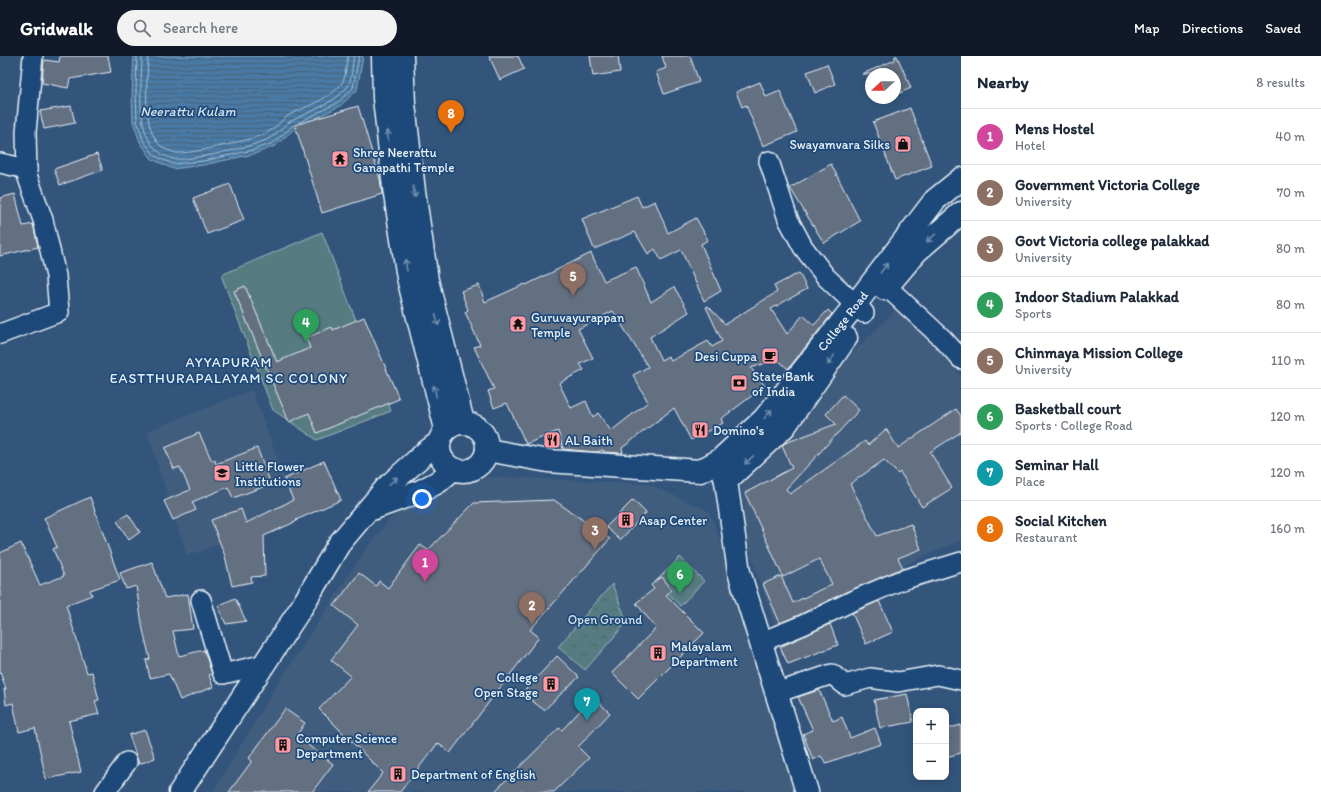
<!DOCTYPE html>
<meta charset="utf-8">
<style>
:root{--surface:#fff;--page:#f2f2f3;--text:#1f2937;--muted:#747a83;--line:#e0e1e3;--accent:#111827}
body{margin:0;font-family:Itim,sans-serif;background:var(--page);color:var(--text)}
.controls{position:absolute;right:12px;bottom:12px;display:grid;overflow:hidden;border-radius:8px;box-shadow:0 2px 10px #0003}
.controls button{width:36px;height:36px;display:grid;place-items:center;padding:0;border:0;border-bottom:1px solid var(--line);background:var(--surface);color:var(--text);font:20px sans-serif}
.compass{position:absolute;left:865px;top:12px;width:36px;height:36px;border-radius:50%;background:var(--surface);box-shadow:0 2px 10px #0003;rotate:248deg}
.you{position:absolute;left:422px;top:443px;width:14px;height:14px;margin:-10px;border:3px solid #fff;border-radius:50%;background:#1a73e8;box-shadow:0 0 0 6px #1a73e833}
.badge{display:grid;place-items:center;width:26px;height:26px;border-radius:50%;background:var(--accent);color:#fff;font-size:13px;font-weight:700}
.pin{position:absolute;translate:-50% -33px;filter:drop-shadow(0 1px 2px #0008)}
.pin::after{content:'';position:absolute;top:21px;width:14px;height:12px;background:inherit;clip-path:polygon(0 0,100% 0,50% 100%)}
.list{margin:0;padding:0;list-style:none}
h2{display:flex;justify-content:space-between;align-items:center;height:52px;margin:0;padding:0 16px;font-size:17px}
h2 small{font-size:13px;font-weight:400;color:var(--muted)}
.list li{display:grid;grid-template-columns:26px 1fr auto;gap:12px;align-items:center;box-sizing:border-box;height:56px;padding:0 16px;border-top:1px solid var(--line)}
.list b{display:block;font-size:15px;white-space:nowrap}
.list p{margin:0;font-size:13px;white-space:nowrap;color:var(--muted)}
.list em{font-size:13px;font-style:normal;color:var(--muted)}
.icon{flex:none;width:22px;height:22px;fill:none;stroke:currentColor;stroke-width:2;stroke-linecap:round;stroke-linejoin:round}
.map{position:relative;flex:none;width:961px;height:736px;overflow:hidden}
header{display:flex;align-items:center;gap:24px;box-sizing:border-box;height:56px;padding:0 20px;background:var(--accent);color:#fff}
header strong{font-size:19px}
nav{display:flex;gap:22px;margin-inline-start:auto;font-size:14px}
.search{width:280px;height:36px;background:var(--page);display:flex;align-items:center;gap:10px;box-sizing:border-box;padding:0 14px;border-radius:22px;color:var(--muted);font-size:15px}
main{display:flex}
aside{flex:1;background:var(--surface)}
.map>svg:first-child{display:block}
</style>
<header>
<strong>Gridwalk</strong>
<div class="search"><svg class="icon" aria-label="search" viewBox="0 0 24 24"><circle cx="10" cy="10" r="6"/><path d="M15 15l6 6"/></svg>Search here</div>
<nav><a>Map</a><a>Directions</a><a>Saved</a></nav>
</header>
<main>
<div class="map">
<svg width="961" height="736" viewBox="0 0 961 736">
<defs>
<pattern id="forest-crowns" width="20" height="18" patternUnits="userSpaceOnUse"><rect width="20" height="18" fill="#567c82"/><path d="M2 6a3 3 0 1 1 6 0M12 15a3 3 0 1 1 6 0" fill="none" stroke="#4f6569"/></pattern>
<pattern id="water-rules" width="6" height="5" patternUnits="userSpaceOnUse"><rect width="6" height="5" fill="#487aa5"/><path d="M0 2.5h6" fill="none" stroke="#47647c"/></pattern>
</defs>
<rect width="100%" height="100%" fill="#33557c"/>
<filter id="ink" filterUnits="userSpaceOnUse"><feTurbulence type="fractalNoise" baseFrequency=".025" numOctaves="2"/><feDisplacementMap in="SourceGraphic" scale="8" xChannelSelector="R" yChannelSelector="G"/><feConvolveMatrix kernelMatrix="1 2 1 2 8 2 1 2 1" color-interpolation-filters="sRGB"/></filter>
<g filter="url(#ink)">
<!-- built -->
<g fill="#415d7e">
<path d="M900 250 945 298 961 322V484L885 518 775 570 755 512 744 470 741 424 835 314Z"/>
<path d="M252 334 298 458 187 500 147 375Z"/>
<path d="M438 418 648 428 709 455 728 505 798 736H213L275 632 366 493 406 443Z"/>
</g>
<!-- grass -->
<g fill="#567c82" stroke="#9fb6bd">
<path d="M322 176 391 355 317 384 273 354 221 219Z"/>
<path d="M680 501 704 525 680 550 656 525Z"/>
</g>
<!-- forest -->
<path fill="url(#forest-crowns)" stroke="#9fb6bd" d="M612 528 627 566 585 614 558 591Z"/>
<!-- water -->
<path fill="url(#water-rules)" stroke="#88aac6" d="M134 0H363L357 34 340 50 293 74 275 90 254 98 203 109 173 113 152 103 140 86 133 66 132 37Z"/>
<g fill="none" stroke-linecap="round" stroke-linejoin="round">
<!-- shore -->
<g stroke="#a8c1d7" stroke-width="1">
<path d="M137 0 136 37 137 65 143 84 155 100 173 108 203 105 253 94 273 87 294 69"/>
<path d="M142 0C142 26 134 78 159 96 162 99 171 103 175 103 191 105 257 90 270 82 278 78 283 69 291 65 309 56 337 46 348 30 352 24 352 7 354 0"/>
<path d="M148 0C148 25 140 72 162 91 165 93 172 96 176 97 187 99 256 83 267 77 276 72 282 63 291 58 306 51 333 41 342 27 346 22 346 7 348 0"/>
<path d="M298 67 337 47 353 32 359 0"/>
</g>
</g>
<!-- building -->
<g fill="#636f82" stroke="#e8f1f8" fill-rule="evenodd">
<path d="M60 0H108L111 16 70 23 68 32 42 27 44 4 59 6Z"/>
<path d="M489 0H518L524 13 500 24Z"/>
<path d="M590 0H618L620 16 593 20Z"/>
<path d="M662 0H690L699 26 664 38 656 16 666 12Z"/>
<path d="M895 0H897L911 32 900 37 895 26V18H862L895 4Z"/>
<path d="M827 8 835 28 815 37 807 16Z"/>
<path d="M760 26 766 41 780 35 797 76 763 90 746 49 742 51 736 36Z"/>
<path d="M71 50 75 67 44 73 40 55Z"/>
<path d="M358 50 380 123 382 138 322 157 295 69Z"/>
<path d="M910 52 932 110 895 124 873 66Z"/>
<path d="M97 98 103 114 60 129 54 113Z"/>
<path d="M831 108 860 165 824 187 790 132Z"/>
<path d="M230 128 244 164 207 178 193 142Z"/>
<path d="M15 138 23 170 33 168 38 191 0 200V142Z"/>
<path d="M637 140 642 151 655 145 668 177 696 162 708 184 701 188 721 235 704 245 681 194 661 204 655 193 648 198 635 176 594 193 582 163Z"/>
<path d="M591 197 604 225 636 211 651 246 674 231 689 256 650 281 661 304 668 300 671 305 708 285 712 291 722 285 706 251 708 250 725 268 777 236 774 230 799 217 807 233 771 253 787 278 803 259 814 269 828 254 832 258 788 313 777 303 751 312 765 330 721 363 723 367 691 384 674 352 622 392 623 397 604 396 603 394 596 396 563 393 558 375 526 388 507 347 494 352 488 335 494 333 474 291 480 289 465 256 468 254 461 235 479 229 485 246 525 228 526 229ZM613 255 648 311 633 319 648 346 611 375 598 357 593 361 586 345 571 352 559 327 584 314 580 308 593 302 578 273Z"/>
<path d="M245 230 277 306 310 292 306 282 332 271 333 274 364 261 399 343 317 377 309 357 289 366 234 235Z"/>
<path d="M843 339 859 354 786 433 790 438 865 385 868 389 886 373 898 392 956 353 961 360V376L930 396 952 432 922 451 900 416 898 418 884 404 850 428 877 480 911 468 921 493 898 502 903 512 848 535 799 559 780 567 763 528 781 520 793 547 832 528 819 503 783 521 745 437 792 412 782 390 785 387 836 368 826 358Z"/>
<path d="M199 377 212 405 215 404 216 408 257 392 271 428 233 442 228 431 192 446 196 454 173 464 164 445 190 434 180 411 174 413 165 392Z"/>
<path d="M324 405 341 444 296 464 297 465 264 480 265 520 251 521 252 526 232 530 225 500 211 464 241 453 246 467 293 444 284 423Z"/>
<path d="M90 441 120 524 90 534 92 539 66 549 87 617 92 616 99 644 95 645 99 658 69 665 81 716 46 723 35 672 19 676 13 647 6 649 4 633H6L0 616V497L21 487 40 529 64 520 53 493 57 491 44 462Z"/>
<path d="M554 444 610 483 530 574 539 581 450 697 438 687 400 736H368L383 717 319 653 351 620 331 604 358 569 334 550 359 517 376 530 379 525 388 532 420 489 428 494 474 447Z"/>
<path d="M633 444 646 457 620 484 606 471Z"/>
<path d="M128 458 140 476 129 484 117 465Z"/>
<path d="M152 506 165 542 188 538 193 573 173 575 179 600 204 594 212 618 209 619 213 631 180 644 169 618 150 622 146 604 150 603 143 574 136 530 126 533 120 517Z"/>
<path d="M662 521 672 534 666 539 704 577 638 643 612 617 656 572 636 547 654 533 651 529Z"/>
<path d="M235 542 246 565 226 568 218 550Z"/>
<path d="M879 545 893 576 866 588 852 557Z"/>
<path d="M830 568 838 589 788 608 780 591Z"/>
<path d="M557 600 579 621 544 654 527 641 524 635Z"/>
<path d="M819 634 833 665 842 661 850 682 875 672 881 688 826 707 821 700 813 704 803 678 813 674 798 641Z"/>
<path d="M907 638 913 666 880 672 874 644Z"/>
<path d="M593 641 610 657 578 691 589 702 554 736H494L559 672 562 674Z"/>
<path d="M285 653 305 667 296 680 333 708 312 736H229L252 705 249 702Z"/>
<path d="M961 669V697L946 701V673Z"/>
<path d="M145 674 155 702 139 708 129 679Z"/>
</g>
<g fill="none" stroke-linecap="round" stroke-linejoin="round">
<!-- minor casing -->
<g stroke="#e8f1f8" stroke-width="22">
<g id="minor">
<path d="M769 105 788 163 803 191 826 221 864 257"/>
<path d="M0 107 27 113"/>
<path d="M887 231 943 283 961 303"/>
<path d="M0 278 59 256 56 220 43 164 27 119 26 76 33 0"/>
<path d="M201 544 223 618 265 608"/>
<path d="M761 586 803 569 852 545 899 525 961 506"/>
<path d="M776 637 832 618 845 629 870 622 898 626 938 619 961 624"/>
<path d="M105 736 127 706"/>
</g>
</g>
<!-- secondary casing -->
<g stroke="#e8f1f8" stroke-width="25">
<g id="secondary">
<path d="M369 454 421 435 438 426 453 413"/>
<path d="M180 736 301 552 339 488 386 432 426 396 438 387"/>
</g>
</g>
<!-- primary casing -->
<g stroke="#e8f1f8" stroke-width="25">
<g id="primary">
<path d="M383 0 384 42 394 132 408 222 446 373"/>
<path d="M402 0 404 48 414 135 427 224 463 366"/>
<path d="M885 233 917 195 961 157"/>
<circle cx="463" cy="391" r="24"/>
<path id="s1" d="M487 394 548 405 700 415 720 404 764 363 855 249 935 144 961 123"/>
<path d="M722 411 726 425 739 516 807 736"/>
<path d="M726 425 785 370 846 282"/>
</g>
</g>
<!-- minor -->
<use href="#minor" stroke="#1f4a7a" stroke-width="19"/>
<!-- secondary -->
<use href="#secondary" stroke="#1f4a7a" stroke-width="22"/>
<!-- primary -->
<use href="#primary" stroke="#1f4a7a" stroke-width="22"/>
</g>
<!-- one-way arrows -->
<defs><path id="oneway-shaft" d="M-6 0H5M1.5-3L5.5 0L1.5 3" fill="none" stroke-width="1.6" stroke-linecap="round" stroke-linejoin="round"/></defs>
<g stroke="#6f8dac">
<use href="#oneway-shaft" transform="translate(388 80) rotate(-96)"/>
<use href="#oneway-shaft" transform="translate(414 136) rotate(82)"/>
<use href="#oneway-shaft" transform="translate(931 182) rotate(139)"/>
<use href="#oneway-shaft" transform="translate(406 209) rotate(-99)"/>
<use href="#oneway-shaft" transform="translate(884 212) rotate(-53)"/>
<use href="#oneway-shaft" transform="translate(437 264) rotate(76)"/>
<use href="#oneway-shaft" transform="translate(831 304) rotate(125)"/>
<use href="#oneway-shaft" transform="translate(435 335) rotate(-104)"/>
<use href="#oneway-shaft" transform="translate(768 358) rotate(-51)"/>
<use href="#oneway-shaft" transform="translate(749 404) rotate(137)"/>
<use href="#oneway-shaft" transform="translate(393 425) rotate(-42)"/>
</g>
</g>
<!-- icons -->
<defs>
<g id="shop-square" transform="scale(0.9)"><rect x="-9" y="-9" width="18" height="18" rx="4" fill="#ff9aa2" stroke="#1f4a7a"/><path d="M-5-2.5h2.3a2.7 3.5 0 0 1 5.4 0H5L5.5 6h-11ZM-1.5-2.5h3a1.5 2.3 0 0 0-3 0Z" fill="#111"/></g>
<g id="temple-square" transform="scale(0.9)"><rect x="-9" y="-9" width="18" height="18" rx="4" fill="#ff9aa2" stroke="#1f4a7a"/><path d="M0-6L5-2H3V0L6.5 2.5H4V6H1.5V3h-3V6H-4V2.5H-6.5L-3 0V-2H-5Z" fill="#111"/></g>
<g id="cafe-square" transform="scale(0.9)"><rect x="-9" y="-9" width="18" height="18" rx="4" fill="#ff9aa2" stroke="#1f4a7a"/><path d="M-5.5-4.5H6V0H3Q3 3.5 0 3.5H-2.5Q-5.5 3.5-5.5 0ZM3-3.2v2h1.7v-2ZM-6 4.5H4V6H-6Z" fill="#111"/></g>
<g id="bank-square" transform="scale(0.9)"><rect x="-9" y="-9" width="18" height="18" rx="4" fill="#ff9aa2" stroke="#1f4a7a"/><path d="M-6-4H6V4H-6ZM0-2.3a2.3 2.3 0 1 0 0 4.6a2.3 2.3 0 1 0 0-4.6Z" fill="#111"/></g>
<g id="restaurant-square" transform="scale(0.9)"><rect x="-9" y="-9" width="18" height="18" rx="4" fill="#ff9aa2" stroke="#1f4a7a"/><path d="M-5-6h1v4h1v-4h1v4h1v-4h1v5L-1.5 .5V6h-2V.5L-5-1ZM5-6V6H3V1.5H1.5Q1.5-4 5-6Z" fill="#111"/></g>
<g id="university-square" transform="scale(0.9)"><rect x="-9" y="-9" width="18" height="18" rx="4" fill="#ff9aa2" stroke="#1f4a7a"/><path d="M0-5L7-2L0 1L-7-2ZM-4 1L0 2.5L4 1V4Q0 6-4 4Z" fill="#111"/></g>
<g id="building-square" transform="scale(0.9)"><rect x="-9" y="-9" width="18" height="18" rx="4" fill="#ff9aa2" stroke="#1f4a7a"/><path d="M-4-6H4V6H1V3H-1V6H-4ZM-2.5-4.3h1.7v1.8h-1.7ZM.8-4.3h1.7v1.8H.8ZM-2.5-1h1.7V.8h-1.7ZM.8-1h1.7V.8H.8Z" fill="#111"/></g>
</defs>
<g fill-rule="evenodd">
<use href="#shop-square" x="903" y="88"/>
<use href="#temple-square" x="340" y="103"/>
<use href="#temple-square" x="518" y="268"/>
<use href="#cafe-square" x="770" y="300"/>
<use href="#bank-square" x="739" y="327"/>
<use href="#restaurant-square" x="700" y="374"/>
<use href="#restaurant-square" x="552" y="384"/>
<use href="#university-square" x="222" y="417"/>
<use href="#building-square" x="626" y="464"/>
<use href="#building-square" x="658" y="597"/>
<use href="#building-square" x="551" y="628"/>
<use href="#building-square" x="283" y="689"/>
<use href="#building-square" x="398" y="718"/>
</g>
<g text-anchor="middle" stroke-width="3.5" stroke-linejoin="round" paint-order="stroke">
<!-- poi labels -->
<g font-size="13" fill="#e8f1f8" stroke="#1f4a7a" text-anchor="start">
<text x="890" y="93" text-anchor="end">Swayamvara Silks</text>
<text x="353" y="101">Shree Neerattu<tspan x="353" dy="15">Ganapathi Temple</tspan></text>
<text x="531" y="266">Guruvayurappan<tspan x="531" dy="15">Temple</tspan></text>
<text x="757" y="305" text-anchor="end">Desi Cuppa</text>
<text x="752" y="325">State Bank<tspan x="752" dy="15">of India</tspan></text>
<text x="713" y="379">Domino's</text>
<text x="565" y="389">AL Baith</text>
<text x="235" y="415">Little Flower<tspan x="235" dy="15">Institutions</tspan></text>
<text x="639" y="469">Asap Center</text>
<text x="671" y="595">Malayalam<tspan x="671" dy="15">Department</tspan></text>
<text x="538" y="626" text-anchor="end">College<tspan x="538" dy="15">Open Stage</tspan></text>
<text x="296" y="687">Computer Science<tspan x="296" dy="15">Department</tspan></text>
<text x="411" y="723">Department of English</text>
</g>
<!-- street labels -->
<g font-size="13" fill="#e8f1f8" stroke="#1f4a7a">
<text dy="5" stroke="none"><textPath href="#s1" startOffset="423">College Road</textPath></text>
</g>
<!-- park labels -->
<g font-size="13" fill="#d2dfe6" stroke="#1f4a7a">
<text x="605" y="568">Open Ground</text>
</g>
<!-- water labels -->
<g font-size="14" font-style="italic" fill="#d0dfec" stroke="#1f4a7a">
<text x="188" y="60">Neerattu Kulam</text>
</g>
<!-- neighbourhood labels -->
<g font-size="14" letter-spacing="1" fill="#e8f1f8" stroke="#1f4a7a">
<text x="229" y="311">AYYAPURAM<tspan x="229" dy="16">EASTTHURAPALAYAM SC COLONY</tspan></text>
</g>
</g>
</svg>
<div class="controls">
<button>+</button>
<button>−</button>
</div>
<svg class="compass" viewBox="-18 -18 36 36"><path d="M0-13l5 13h-10z" fill="#e53935"/><path d="M0 13l5-13h-10z" fill="#747a83"/></svg>
<div class="you"></div>
<div class="pin badge" style="left:425px;top:526px;background:#d1479c">1</div>
<div class="pin badge" style="left:532px;top:569px;background:#8d6e63">2</div>
<div class="pin badge" style="left:595px;top:494px;background:#8d6e63">3</div>
<div class="pin badge" style="left:306px;top:286px;background:#2e9e5b">4</div>
<div class="pin badge" style="left:573px;top:240px;background:#8d6e63">5</div>
<div class="pin badge" style="left:680px;top:538px;background:#2e9e5b">6</div>
<div class="pin badge" style="left:587px;top:665px;background:#0f9aa8">7</div>
<div class="pin badge" style="left:451px;top:77px;background:#e8710a">8</div>
</div>
<aside>
<h2>Nearby<small>8 results</small></h2>
<ul class="list">
<li><span class="badge" style="background:#d1479c">1</span><div><b>Mens Hostel</b><p>Hotel</p></div><em>40 m</em></li>
<li><span class="badge" style="background:#8d6e63">2</span><div><b>Government Victoria College</b><p>University</p></div><em>70 m</em></li>
<li><span class="badge" style="background:#8d6e63">3</span><div><b>Govt Victoria college palakkad</b><p>University</p></div><em>80 m</em></li>
<li><span class="badge" style="background:#2e9e5b">4</span><div><b>Indoor Stadium Palakkad</b><p>Sports</p></div><em>80 m</em></li>
<li><span class="badge" style="background:#8d6e63">5</span><div><b>Chinmaya Mission College</b><p>University</p></div><em>110 m</em></li>
<li><span class="badge" style="background:#2e9e5b">6</span><div><b>Basketball court</b><p>Sports · College Road</p></div><em>120 m</em></li>
<li><span class="badge" style="background:#0f9aa8">7</span><div><b>Seminar Hall</b><p>Place</p></div><em>120 m</em></li>
<li><span class="badge" style="background:#e8710a">8</span><div><b>Social Kitchen</b><p>Restaurant</p></div><em>160 m</em></li>
</ul>
</aside>
</main>
